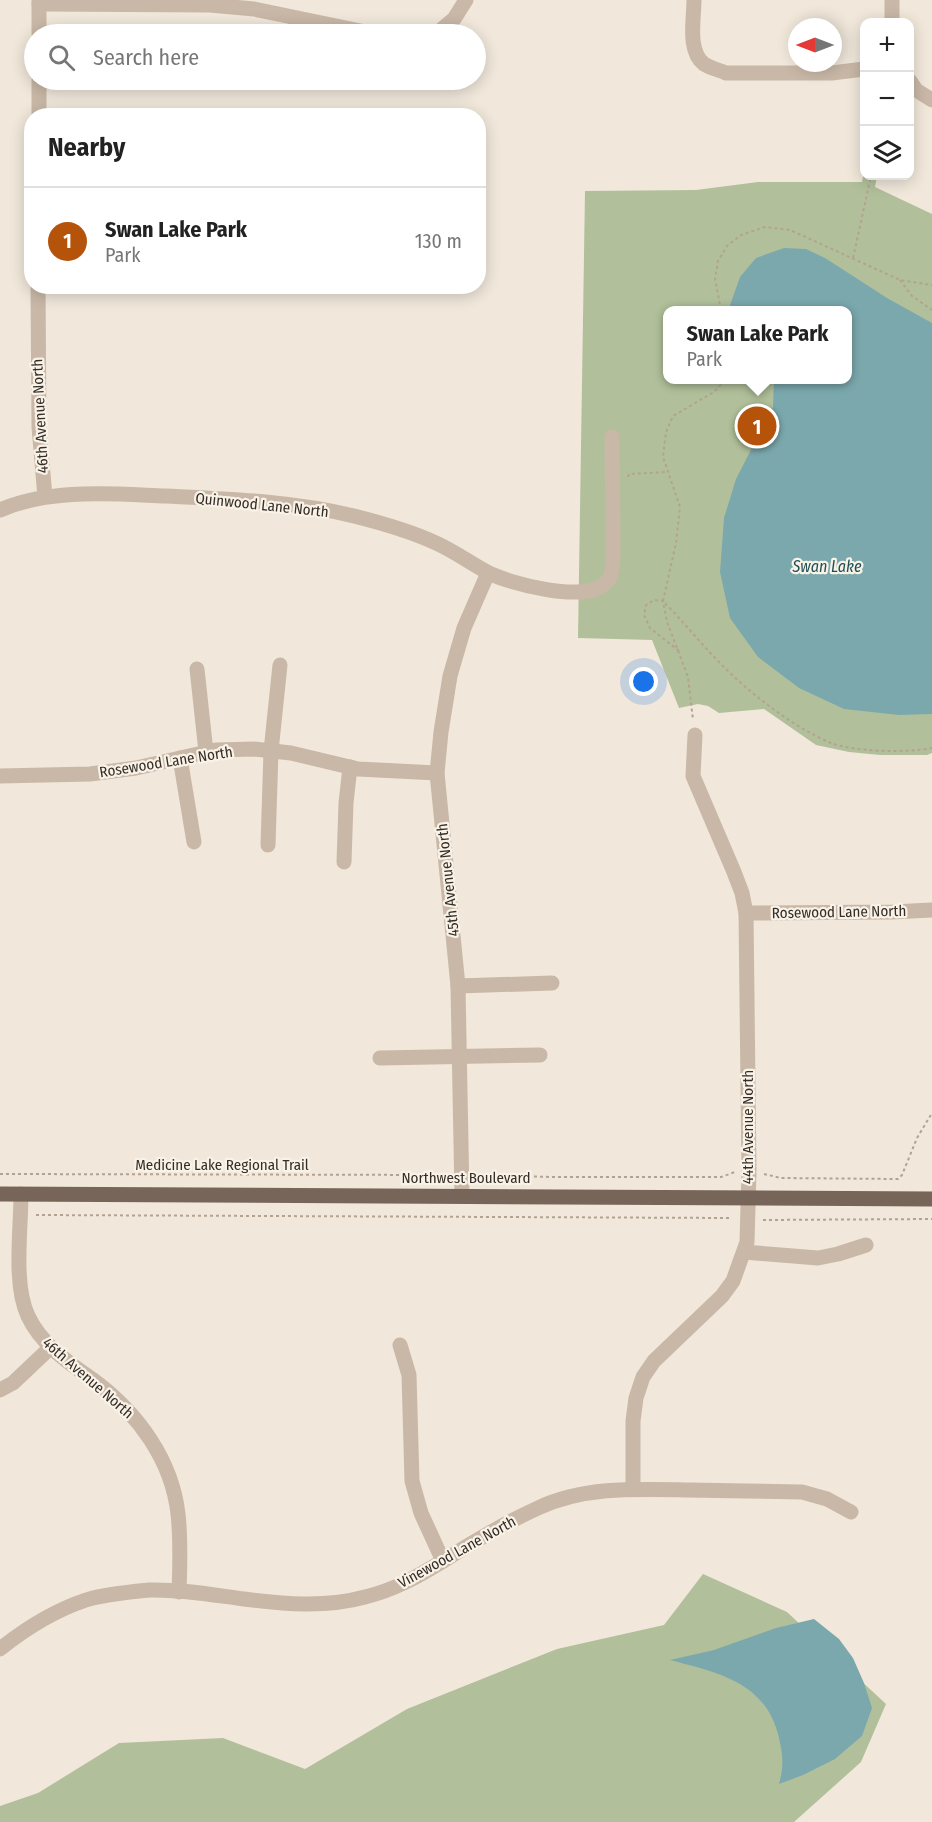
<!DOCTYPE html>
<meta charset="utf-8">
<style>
:root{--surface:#fff;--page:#f6f6f6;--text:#222;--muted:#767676;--line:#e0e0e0;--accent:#b45309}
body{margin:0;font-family:"Fira Sans Condensed",sans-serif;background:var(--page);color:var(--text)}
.controls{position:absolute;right:18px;top:18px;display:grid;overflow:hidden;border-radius:12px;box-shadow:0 3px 15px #0003}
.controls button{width:54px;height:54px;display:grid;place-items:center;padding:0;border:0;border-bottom:2px solid var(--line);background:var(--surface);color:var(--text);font:30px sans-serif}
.compass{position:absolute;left:788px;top:18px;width:54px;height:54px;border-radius:50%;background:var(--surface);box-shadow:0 3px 15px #0003;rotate:270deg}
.you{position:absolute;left:644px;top:682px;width:21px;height:21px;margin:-15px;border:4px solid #fff;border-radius:50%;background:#1a73e8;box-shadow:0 0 0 9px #1a73e833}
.badge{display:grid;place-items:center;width:39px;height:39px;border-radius:50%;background:var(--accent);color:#fff;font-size:20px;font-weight:700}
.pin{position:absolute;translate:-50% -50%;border:3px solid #fff;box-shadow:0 2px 6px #0006}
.popup{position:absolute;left:663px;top:306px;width:189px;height:78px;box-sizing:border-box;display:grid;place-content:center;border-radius:12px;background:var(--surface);filter:drop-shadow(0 2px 4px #0005);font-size:20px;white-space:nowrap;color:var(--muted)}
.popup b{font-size:22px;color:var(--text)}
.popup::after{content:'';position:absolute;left:50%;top:100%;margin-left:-12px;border:12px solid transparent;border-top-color:var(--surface)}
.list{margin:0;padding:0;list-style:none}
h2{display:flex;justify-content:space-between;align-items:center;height:78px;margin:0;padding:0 24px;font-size:26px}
h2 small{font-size:20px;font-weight:400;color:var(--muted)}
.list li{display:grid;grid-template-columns:39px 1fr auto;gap:18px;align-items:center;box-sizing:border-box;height:108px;padding:0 24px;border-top:2px solid var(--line)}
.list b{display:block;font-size:22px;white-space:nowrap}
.list p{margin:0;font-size:20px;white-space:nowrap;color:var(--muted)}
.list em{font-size:20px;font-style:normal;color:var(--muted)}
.icon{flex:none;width:33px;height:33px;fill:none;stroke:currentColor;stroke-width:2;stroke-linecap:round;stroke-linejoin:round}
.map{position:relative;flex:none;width:932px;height:1822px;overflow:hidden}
.search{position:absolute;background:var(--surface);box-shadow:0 3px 15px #0003;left:24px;top:24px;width:462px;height:66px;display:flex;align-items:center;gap:15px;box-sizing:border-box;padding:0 21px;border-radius:33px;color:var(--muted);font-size:22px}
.panel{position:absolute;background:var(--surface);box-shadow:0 3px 15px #0003;left:24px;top:108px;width:462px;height:186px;border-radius:24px}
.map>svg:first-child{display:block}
</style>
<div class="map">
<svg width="932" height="1822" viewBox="0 0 932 1822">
<rect width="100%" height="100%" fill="#f1e8db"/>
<!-- green -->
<g fill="#b1c09b" fill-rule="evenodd">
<path d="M864 171V176H877L875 187 932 214V753L927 755H880L849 752 816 745 764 709 719 713 708 706 698 704 679 708 652 640 578 638 585 191 696 190 758 182H862ZM667 310H847V380H667Z"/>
<path d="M703 1574 787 1612 886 1704 861 1762 794 1822H0V1806L38 1793 119 1743 223 1738 305 1769 407 1709 557 1649 664 1625Z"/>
</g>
<!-- water -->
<g fill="#7ba8ad">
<path d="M784 248 806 249 825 258 887 298 932 323V714L899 715 844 709 799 688 758 657 730 618 720 572 724 518 736 479 773 407 774 380H847V310H733L730 305 740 277 756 258Z"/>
<path d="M814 1619 839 1639 853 1658 864 1683 872 1708 862 1736 835 1759 803 1775 779 1784C784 1766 783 1756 779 1738 766 1682 719 1673 670 1660L714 1650 776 1628Z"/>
</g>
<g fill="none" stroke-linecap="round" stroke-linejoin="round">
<!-- path -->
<g stroke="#b4a291" stroke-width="2" stroke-dasharray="3 3" stroke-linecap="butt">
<path d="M853 258 871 176"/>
<path d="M900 280 912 296 932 310"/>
<path d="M721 310 715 279 718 261 727 246 741 235 765 227 790 230 900 280 932 285"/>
<path d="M725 380 714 392 673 416 666 432 663 457 680 507 676 543 663 601C683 621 700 643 720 663 749 693 793 727 831 743 855 752 907 753 932 748"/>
<path d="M628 477 629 474 667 472"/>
<path d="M679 651 650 628 644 615 646 605 654 600 663 601 667 622 688 677 693 720"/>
<path d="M0 1174 444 1175"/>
<path d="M764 1174 781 1178 898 1179 902 1175 917 1138 932 1113"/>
<path d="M480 1175 551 1177H721L735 1172"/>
<path d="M36 1215 731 1218"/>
<path d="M763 1220 932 1219"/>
</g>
<!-- minor -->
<g stroke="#c9b8a7" stroke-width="15">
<path d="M694 0C694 19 687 51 704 64 710 68 719 70 726 73H832L864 69"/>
<path d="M892 0V22"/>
<path d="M39 4 210 5 254 9 375 34"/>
<path d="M39 34V0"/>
<path d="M436 34 454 19 466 0"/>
<path d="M910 81 916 90 932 100"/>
<path d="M39 116V80"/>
<path d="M38 286 39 427 45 497"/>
<path d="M0 510C51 488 112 494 166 496 229 499 293 501 354 516 382 523 410 531 436 543 454 551 470 563 487 572 510 584 584 603 604 584 607 582 609 580 610 577 614 569 613 546 613 537 613 504 612 470 612 437"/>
<path d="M197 669 206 752"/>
<path d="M180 758 194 842"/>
<path d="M0 776 90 774 136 768 216 750 254 749 291 753 358 769 437 773"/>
<path d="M268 845 271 751 280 665"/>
<path d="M344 862 346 803 350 767"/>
<path d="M746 913 892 912 932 910"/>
<path d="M458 986 552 983"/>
<path d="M380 1058 540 1055"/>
<path d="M21 1194C21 1230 13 1284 28 1316 42 1346 71 1364 96 1382 138 1414 172 1460 178 1514 181 1540 180 1566 179 1592"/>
<path d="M462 1196 458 986 437 773 441 732 450 676 464 628 488 573"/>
<path d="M744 1252 818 1258 838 1254 866 1245"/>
<path d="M400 1345 409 1375 412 1481 421 1513 443 1561"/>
<path d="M0 1390 13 1383 51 1347"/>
<path d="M633 1489V1421L636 1398 643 1377 654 1361 722 1296 733 1281 747 1242 749 1172 746 913 742 893 734 872 693 776 695 735"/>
<path d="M0 1649C25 1629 56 1610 86 1600 105 1594 129 1592 149 1590 180 1589 213 1595 244 1599 284 1604 325 1608 365 1597 394 1590 417 1577 443 1561 473 1542 505 1523 538 1508 585 1486 638 1489 689 1490 727 1491 764 1491 802 1492L827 1499 851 1512"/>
</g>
<!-- major -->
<path stroke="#776559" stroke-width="15" d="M0 1194 932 1199"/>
</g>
<g text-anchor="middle" stroke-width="4.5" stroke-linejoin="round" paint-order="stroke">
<!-- street labels -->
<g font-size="15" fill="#352d28" stroke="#f9f2e7">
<text transform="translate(40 416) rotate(-93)" y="5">46th Avenue North</text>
<text transform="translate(262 505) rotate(6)" y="5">Quinwood Lane North</text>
<text transform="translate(166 762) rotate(-9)" y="5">Rosewood Lane North</text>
<text transform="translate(448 880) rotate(-96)" y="5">45th Avenue North</text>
<text transform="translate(839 912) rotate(-1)" y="5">Rosewood Lane North</text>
<text transform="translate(748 1127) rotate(-90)" y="5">44th Avenue North</text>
<text x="222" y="1170">Medicine Lake Regional Trail</text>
<text x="466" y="1183">Northwest Boulevard</text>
<text transform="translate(88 1378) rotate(41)" y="5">46th Avenue North</text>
<text transform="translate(457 1552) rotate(-29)" y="5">Vinewood Lane North</text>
</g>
<!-- water labels -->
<g font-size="16" font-style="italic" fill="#1e4f56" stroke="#f9f2e7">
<text x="827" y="572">Swan Lake</text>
</g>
</g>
</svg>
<div class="controls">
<button>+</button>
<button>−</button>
<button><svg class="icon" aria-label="layers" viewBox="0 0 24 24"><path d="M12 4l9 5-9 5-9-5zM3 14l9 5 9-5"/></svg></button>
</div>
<svg class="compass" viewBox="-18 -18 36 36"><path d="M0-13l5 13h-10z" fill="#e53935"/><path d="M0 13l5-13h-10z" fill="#767676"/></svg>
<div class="you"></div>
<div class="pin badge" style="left:757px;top:426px">1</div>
<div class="popup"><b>Swan Lake Park</b>Park</div>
<div class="search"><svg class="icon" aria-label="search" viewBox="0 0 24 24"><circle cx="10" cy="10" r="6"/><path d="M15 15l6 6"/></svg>Search here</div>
<section class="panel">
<h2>Nearby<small></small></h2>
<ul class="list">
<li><span class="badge">1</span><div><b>Swan Lake Park</b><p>Park</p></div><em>130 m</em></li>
</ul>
</section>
</div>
